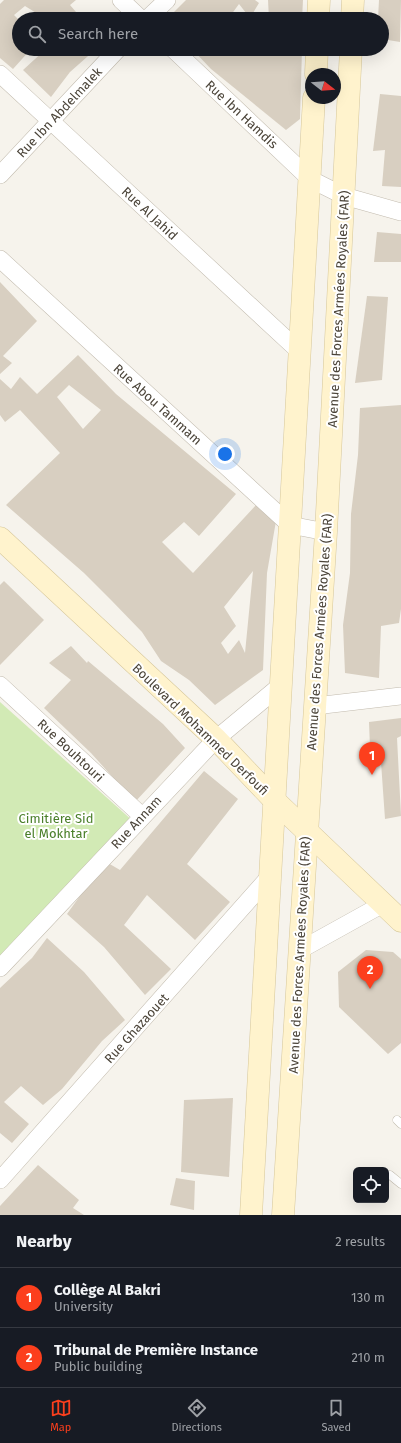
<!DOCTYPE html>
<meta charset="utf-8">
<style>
:root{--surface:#171b24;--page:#242831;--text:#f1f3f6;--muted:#9ea1a6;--line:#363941;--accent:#fc3f1d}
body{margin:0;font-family:"Fira Sans",sans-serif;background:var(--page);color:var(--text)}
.controls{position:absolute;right:12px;bottom:12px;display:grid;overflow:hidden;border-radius:6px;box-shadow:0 4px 16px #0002}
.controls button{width:36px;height:36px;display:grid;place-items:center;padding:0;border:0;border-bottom:1px solid var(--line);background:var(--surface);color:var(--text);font:20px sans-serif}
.compass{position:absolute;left:305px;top:68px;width:36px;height:36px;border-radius:50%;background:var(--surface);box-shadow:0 4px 16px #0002;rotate:107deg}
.you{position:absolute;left:225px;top:454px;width:14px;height:14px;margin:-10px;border:3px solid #fff;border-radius:50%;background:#1a73e8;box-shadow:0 0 0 6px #1a73e833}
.badge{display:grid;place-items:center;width:26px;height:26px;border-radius:50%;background:var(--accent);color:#fff;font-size:13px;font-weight:700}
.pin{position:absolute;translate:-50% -33px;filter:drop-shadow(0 1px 2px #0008)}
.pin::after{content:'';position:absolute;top:21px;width:14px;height:12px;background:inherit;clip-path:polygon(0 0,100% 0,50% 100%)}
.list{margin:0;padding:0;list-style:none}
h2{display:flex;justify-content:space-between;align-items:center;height:52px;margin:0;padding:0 16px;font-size:17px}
h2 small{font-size:13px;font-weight:400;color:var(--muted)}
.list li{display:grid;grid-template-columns:26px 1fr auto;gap:12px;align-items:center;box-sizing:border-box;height:60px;padding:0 16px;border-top:1px solid var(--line)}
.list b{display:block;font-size:15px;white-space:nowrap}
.list p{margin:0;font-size:13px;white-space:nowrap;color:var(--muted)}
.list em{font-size:13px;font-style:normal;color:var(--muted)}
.icon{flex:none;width:22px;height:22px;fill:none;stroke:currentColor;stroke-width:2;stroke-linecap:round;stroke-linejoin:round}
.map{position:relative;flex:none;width:401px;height:1215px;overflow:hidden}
.search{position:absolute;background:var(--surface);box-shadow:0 4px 16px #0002;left:12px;right:12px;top:12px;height:44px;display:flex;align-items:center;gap:10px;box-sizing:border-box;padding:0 14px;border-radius:22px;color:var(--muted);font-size:15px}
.sheet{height:172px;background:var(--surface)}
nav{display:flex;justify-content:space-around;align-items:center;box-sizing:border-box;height:56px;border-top:1px solid var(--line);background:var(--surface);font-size:11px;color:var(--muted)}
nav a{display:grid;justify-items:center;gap:2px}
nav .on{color:var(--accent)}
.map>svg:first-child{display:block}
</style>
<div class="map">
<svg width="401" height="1215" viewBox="0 0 401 1215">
<rect width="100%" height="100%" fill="#f6f3ec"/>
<!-- green -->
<path fill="#d2eab5" d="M0 702 134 822 0 969Z"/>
<!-- building -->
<g fill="#d8cfc1" fill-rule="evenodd">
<path d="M4 0H76L70 5 82 19H46L25 6 14 15 19 20V49H31L13 69 0 58V4Z"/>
<path d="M186 0H255L259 3 250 18 239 4 228 19H167Z"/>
<path d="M268 0H303L302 19H269Z"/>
<path d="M379 0H401L400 42 382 39V19H378Z"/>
<path d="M46 49H96L70 72 51 97 23 70Z"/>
<path d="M192 49H302L300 119 286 130 211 69Z"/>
<path d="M380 94 401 96V187L382 186 385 150 373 151Z"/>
<path d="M377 232 401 234V262H374Z"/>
<path d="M0 282 37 321 3 356 12 363 0 374Z"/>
<path d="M367 296 388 297 382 380 355 383Z"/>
<path d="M78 355 116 394 236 494 199 536 184 522 162 542 193 573 257 504 276 521 267 573 263 670 215 705 189 680 161 661 142 632 111 600 84 573 6 505 60 453 20 410 5 422 0 415V379L11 389 20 377 37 394ZM69 385 101 410 83 429 57 397ZM253 571 245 653 239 640 228 654 221 643 236 626 224 607Z"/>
<path d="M401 405V609L399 623 381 626 379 678 345 673 343 625 350 573 351 514 358 455 360 408Z"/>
<path d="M4 581 44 620 0 665V585Z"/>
<path d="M71 646 87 663 88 661 163 724 185 748 135 802 91 753 44 708 71 680 49 663Z"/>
<path d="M401 718V736L397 738 401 816 385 819 380 748H370L369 722Z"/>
<path d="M204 771 238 799 187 864 230 902 195 940 147 895 124 925 171 969 145 995 104 947 67 914 85 889 108 863 120 870Z"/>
<path d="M47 938 84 972 125 1020 102 1041 62 1089 43 1105 21 1086 4 1102 29 1124 12 1143 0 1133V988L32 958Z"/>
<path d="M366 950 393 952 401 959V1043L388 1054 339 1007 338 972Z"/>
<path d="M233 1098 229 1177 181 1172 184 1100Z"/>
<path d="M38 1165 79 1200 73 1208 84 1215H0V1206Z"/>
<path d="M176 1178 195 1181 194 1210 170 1205Z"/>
</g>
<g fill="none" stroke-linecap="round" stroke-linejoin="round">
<!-- lane casing -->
<g stroke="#c2bbae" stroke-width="9">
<g id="lane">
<path d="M397 1120 401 1124"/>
<path d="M390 1175 401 1184"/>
</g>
</g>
<!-- street casing -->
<g stroke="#c2bbae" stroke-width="18">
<g id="street">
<path d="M121 0 141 19"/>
<path d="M147 19 167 0"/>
<path d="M173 49 310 179 344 196 401 212"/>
<path d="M0 74 300 352"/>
<path d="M0 175 118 49"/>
<path d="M0 259 290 525 326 532"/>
<path d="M0 685 142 816"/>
<path d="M315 706 401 696"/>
<path d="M300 950 383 904"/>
<path d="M0 968 216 739 281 685"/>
<path d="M0 1180 271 875"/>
</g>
</g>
<!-- secondary casing -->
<g stroke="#d6c79b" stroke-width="23">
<g id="secondary">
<path d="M318 19 319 0"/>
<path d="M352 19 353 0"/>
<path d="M316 74 317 49"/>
<path d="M0 538 216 739 275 801 401 921"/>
<path d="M251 1215 314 98"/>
<path d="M283 1215 326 532 351 49"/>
</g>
</g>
<!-- lane -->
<use href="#lane" stroke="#fff" stroke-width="8"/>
<!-- street -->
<use href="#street" stroke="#fff" stroke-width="17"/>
<!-- secondary -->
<use href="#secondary" stroke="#fff3cd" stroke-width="22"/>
</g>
<g text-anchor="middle" stroke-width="4" stroke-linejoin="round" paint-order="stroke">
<!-- street labels -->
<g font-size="13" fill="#4b4439" stroke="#fff">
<text transform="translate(59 112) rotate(-47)" y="5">Rue Ibn Abdelmalek</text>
<text transform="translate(242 114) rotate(43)" y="5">Rue Ibn Hamdis</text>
<text transform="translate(150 213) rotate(43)" y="5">Rue Al Jahid</text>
<text transform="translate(338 309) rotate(-87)" y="5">Avenue des Forces Armées Royales (FAR)</text>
<text transform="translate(158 404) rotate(42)" y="5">Rue Abou Tammam</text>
<text transform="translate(319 632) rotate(-86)" y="5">Avenue des Forces Armées Royales (FAR)</text>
<text transform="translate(201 729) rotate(44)" y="5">Boulevard Mohammed Derfoufi</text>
<text transform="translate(71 750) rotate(43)" y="5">Rue Bouhtouri</text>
<text transform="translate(136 822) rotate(-47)" y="5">Rue Annam</text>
<text transform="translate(299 955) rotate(-87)" y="5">Avenue des Forces Armées Royales (FAR)</text>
<text transform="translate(136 1028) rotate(-48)" y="5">Rue Ghazaouet</text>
</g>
<!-- park labels -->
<g font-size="13" fill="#4a7f2a" stroke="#fff">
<text x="56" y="823">Cimitière Sid<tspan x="56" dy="15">el Mokhtar</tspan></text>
</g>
</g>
</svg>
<div class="controls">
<button><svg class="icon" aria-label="locate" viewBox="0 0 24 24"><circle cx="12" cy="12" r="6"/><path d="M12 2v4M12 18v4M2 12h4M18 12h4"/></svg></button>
</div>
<svg class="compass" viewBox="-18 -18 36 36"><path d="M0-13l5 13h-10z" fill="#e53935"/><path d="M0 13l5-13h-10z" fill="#9ea1a6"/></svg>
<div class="you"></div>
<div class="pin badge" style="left:372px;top:775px">1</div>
<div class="pin badge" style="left:370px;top:989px">2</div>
<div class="search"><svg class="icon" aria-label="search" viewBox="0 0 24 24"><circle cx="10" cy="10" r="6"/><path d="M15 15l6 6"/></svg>Search here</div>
</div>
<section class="sheet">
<h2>Nearby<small>2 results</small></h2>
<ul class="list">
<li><span class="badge">1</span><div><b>Collège Al Bakri</b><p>University</p></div><em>130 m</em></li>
<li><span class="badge">2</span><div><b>Tribunal de Première Instance</b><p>Public building</p></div><em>210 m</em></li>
</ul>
</section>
<nav>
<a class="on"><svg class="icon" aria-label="map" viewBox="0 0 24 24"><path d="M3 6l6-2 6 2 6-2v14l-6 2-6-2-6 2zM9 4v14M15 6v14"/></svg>Map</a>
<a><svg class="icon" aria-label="directions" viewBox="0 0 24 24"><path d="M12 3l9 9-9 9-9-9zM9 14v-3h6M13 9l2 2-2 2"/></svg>Directions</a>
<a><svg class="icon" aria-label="saved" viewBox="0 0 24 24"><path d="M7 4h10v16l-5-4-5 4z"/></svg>Saved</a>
</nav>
